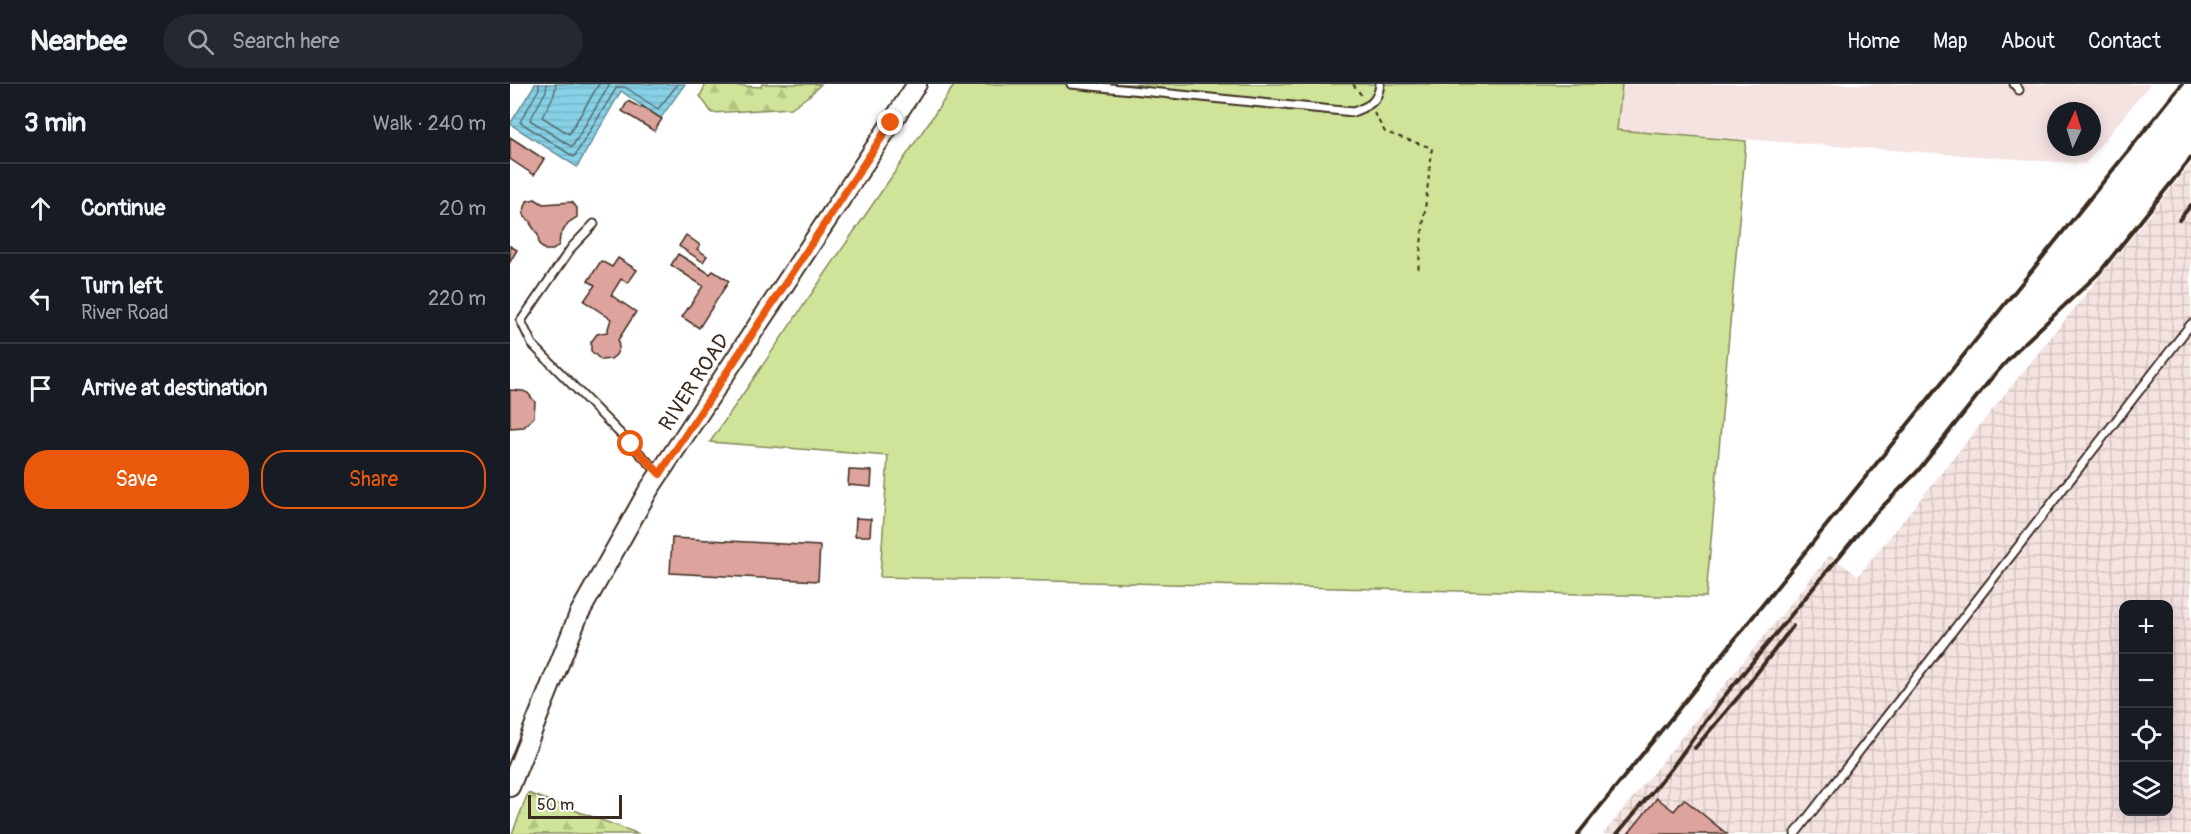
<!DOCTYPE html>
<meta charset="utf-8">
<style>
:root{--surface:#171b24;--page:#242831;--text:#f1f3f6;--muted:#9ea1a6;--line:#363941;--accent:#ea580c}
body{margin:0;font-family:Pangolin,sans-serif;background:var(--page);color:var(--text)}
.controls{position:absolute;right:18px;bottom:18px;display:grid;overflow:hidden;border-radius:12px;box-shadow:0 3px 15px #0003}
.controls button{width:54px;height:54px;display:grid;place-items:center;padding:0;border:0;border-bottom:2px solid var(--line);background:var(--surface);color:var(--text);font:30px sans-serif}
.compass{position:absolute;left:1537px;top:18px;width:54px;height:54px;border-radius:50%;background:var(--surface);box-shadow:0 3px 15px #0003;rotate:4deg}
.scale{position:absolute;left:18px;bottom:15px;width:94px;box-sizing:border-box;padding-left:6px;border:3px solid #3b2a1e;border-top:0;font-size:16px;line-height:21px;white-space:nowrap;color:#3b2a1e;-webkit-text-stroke:4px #fff;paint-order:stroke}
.stop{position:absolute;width:18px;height:18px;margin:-14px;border:4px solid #ea580c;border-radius:50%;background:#fff}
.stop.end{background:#ea580c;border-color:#fff;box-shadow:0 2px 6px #0008}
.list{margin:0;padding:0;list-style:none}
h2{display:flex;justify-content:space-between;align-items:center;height:78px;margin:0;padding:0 24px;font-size:26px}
h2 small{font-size:20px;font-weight:400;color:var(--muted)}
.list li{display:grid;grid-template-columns:39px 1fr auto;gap:18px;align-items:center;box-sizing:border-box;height:90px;padding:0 24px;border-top:2px solid var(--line)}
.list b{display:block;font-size:22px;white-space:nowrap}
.list p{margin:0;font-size:20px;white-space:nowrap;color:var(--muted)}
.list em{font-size:20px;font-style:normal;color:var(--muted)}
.actions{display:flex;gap:12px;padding:18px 24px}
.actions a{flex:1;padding:14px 0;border:2px solid var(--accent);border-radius:24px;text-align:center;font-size:21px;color:var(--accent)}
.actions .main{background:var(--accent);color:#fff}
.icon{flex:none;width:33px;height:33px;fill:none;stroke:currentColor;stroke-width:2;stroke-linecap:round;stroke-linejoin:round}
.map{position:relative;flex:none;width:1681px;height:750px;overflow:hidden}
header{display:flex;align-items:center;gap:36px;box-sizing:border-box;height:84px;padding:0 30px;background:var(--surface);border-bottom:2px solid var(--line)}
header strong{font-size:28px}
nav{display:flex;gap:33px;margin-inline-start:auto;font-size:21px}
.search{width:420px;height:54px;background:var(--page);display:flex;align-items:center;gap:15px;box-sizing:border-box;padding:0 21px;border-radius:33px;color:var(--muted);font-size:22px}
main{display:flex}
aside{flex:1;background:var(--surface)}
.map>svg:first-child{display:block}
</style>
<header>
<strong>Nearbee</strong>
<div class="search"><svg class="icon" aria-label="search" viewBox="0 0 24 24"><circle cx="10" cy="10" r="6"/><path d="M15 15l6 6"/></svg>Search here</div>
<nav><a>Home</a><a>Map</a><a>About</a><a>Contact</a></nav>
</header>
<main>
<aside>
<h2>3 min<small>Walk · 240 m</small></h2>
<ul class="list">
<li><svg class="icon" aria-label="ahead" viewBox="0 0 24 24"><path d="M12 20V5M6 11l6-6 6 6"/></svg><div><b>Continue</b></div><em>20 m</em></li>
<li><svg class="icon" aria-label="left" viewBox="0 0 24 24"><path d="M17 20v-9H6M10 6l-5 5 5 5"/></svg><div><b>Turn left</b><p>River Road</p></div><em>220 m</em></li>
<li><svg class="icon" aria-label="arrive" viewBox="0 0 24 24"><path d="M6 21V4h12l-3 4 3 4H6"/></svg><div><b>Arrive at destination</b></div></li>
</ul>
<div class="actions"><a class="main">Save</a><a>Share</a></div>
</aside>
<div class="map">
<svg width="1681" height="750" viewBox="0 0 1681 750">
<defs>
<pattern id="industrial-grid" width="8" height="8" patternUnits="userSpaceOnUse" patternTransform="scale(1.5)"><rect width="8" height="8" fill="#f5e3e2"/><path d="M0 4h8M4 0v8" fill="none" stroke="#d3c3c1"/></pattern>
<pattern id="forest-firs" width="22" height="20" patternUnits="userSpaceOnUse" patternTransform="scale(1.5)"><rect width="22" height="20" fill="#cfe498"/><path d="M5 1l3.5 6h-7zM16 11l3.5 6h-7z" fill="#b3c483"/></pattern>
<pattern id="water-rules" width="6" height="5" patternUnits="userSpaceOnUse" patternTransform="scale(1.5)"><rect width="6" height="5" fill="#86d1e7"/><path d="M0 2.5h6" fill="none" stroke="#75b4c6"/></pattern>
</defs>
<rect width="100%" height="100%" fill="#fff"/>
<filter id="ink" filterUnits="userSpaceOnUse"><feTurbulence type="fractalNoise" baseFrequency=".0167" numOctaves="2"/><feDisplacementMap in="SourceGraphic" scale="12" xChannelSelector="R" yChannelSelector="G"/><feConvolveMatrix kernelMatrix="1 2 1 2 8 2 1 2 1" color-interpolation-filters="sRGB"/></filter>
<g filter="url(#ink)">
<!-- built -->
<path fill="#f5e3e2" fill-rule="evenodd" d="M1112 0H1640L1575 80 1107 46ZM1546 27H1582V63H1546Z"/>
<!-- industrial -->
<path fill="url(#industrial-grid)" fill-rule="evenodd" d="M1681 80V750H1093L1320 471 1348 492ZM1614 520H1658V728H1614Z"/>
<!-- forest -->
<g fill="url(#forest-firs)" stroke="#85875b" stroke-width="1.5">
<path d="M196 0 251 3 252 0H311L300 11 281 24 202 29 190 12Z"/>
<path d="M18 709 129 750H2Z"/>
</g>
<!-- park -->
<path fill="#cfe498" stroke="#85875b" stroke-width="1.5" d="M445 0H1112L1107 46 1236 57 1196 513 370 493 378 372 200 358Z"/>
<!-- water -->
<path fill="url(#water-rules)" stroke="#688e97" stroke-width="1.5" d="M25 0H175L150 35 111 7 67 83 0 40Z"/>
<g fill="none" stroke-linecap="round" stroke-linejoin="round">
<!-- shore -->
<g stroke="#596d6e" stroke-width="1.5">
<path d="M29 0V5L10 38 64 73 107 3H115L148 25 168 0"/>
<path d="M37 0 36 7 20 36 62 63 100 0"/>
<path d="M46 0 44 11 32 33 59 50 89 0"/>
</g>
</g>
<!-- building -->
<g fill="#dda39d" stroke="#3b2a1e" stroke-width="1.5">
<path d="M118 17 131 24 132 22 152 35 144 47 112 27Z"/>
<path d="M0 53 34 75 24 91 0 75Z"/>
<path d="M25 115 33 120 62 118 67 124V133L58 139 50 152 49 161 43 166H35L29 161 28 151 20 139 21 138 15 133 13 129 17 117Z"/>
<path d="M176 151 190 161 187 165 197 172 193 178 169 162Z"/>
<path d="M0 162 7 166 0 178Z"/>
<path d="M168 170 200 190 203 187 219 197 189 244 172 233 193 202 161 181Z"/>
<path d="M108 174 127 186 118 199 111 195 101 211 126 228 108 256 109 264 106 271 101 275 91 276 81 267V258L87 250 97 248 101 235 74 217 85 201 78 197 91 177 102 183Z"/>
<path d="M0 306 13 307 18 309 25 318 24 333 14 343 0 344Z"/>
<path d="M339 386 362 387 361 403 338 401Z"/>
<path d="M346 434 361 435 360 452H345Z"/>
<path d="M162 454 310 462 308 497 160 489Z"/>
<path d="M1147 714 1164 727 1174 715 1217 750H1118Z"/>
</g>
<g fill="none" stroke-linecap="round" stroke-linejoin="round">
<!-- service casing -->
<g stroke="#3b2a1e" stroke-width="11">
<g id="service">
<path d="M561 0 843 28C859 22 868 18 870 0"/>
<path d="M1504 0 1509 6"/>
<path d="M84 140 62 163 11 237 22 260 148 388"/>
<path d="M1285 750 1681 240"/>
</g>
</g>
<!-- tertiary casing -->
<g stroke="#3b2a1e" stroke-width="22">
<path id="tertiary" d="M0 703 69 530 138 407 407 0"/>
</g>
<!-- path -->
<g stroke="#3b2a1e" stroke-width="2" stroke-dasharray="4.5 4.5" stroke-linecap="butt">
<path d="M843 0 852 12"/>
<path d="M864 29 875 48 922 64 908 187"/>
</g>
<!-- service -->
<use href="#service" stroke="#fff" stroke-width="7"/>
<!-- tertiary -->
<use href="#tertiary" stroke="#fff" stroke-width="18"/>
<!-- rail -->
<g stroke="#3b2a1e" stroke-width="4">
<path d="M1669 136 1681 121"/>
<path d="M1185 664 1230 611 1283 542"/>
<path d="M1068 750 1672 0"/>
<path d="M1107 750 1161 685 1212 615 1361 434 1407 388 1480 296 1507 266 1589 189 1681 74"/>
</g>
</g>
</g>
<g fill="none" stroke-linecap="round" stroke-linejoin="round" filter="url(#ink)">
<!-- route -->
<path stroke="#ea580c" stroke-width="8" d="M121 360 150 390 381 39"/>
</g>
<g text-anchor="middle" stroke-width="5" stroke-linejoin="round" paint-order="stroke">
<!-- street labels -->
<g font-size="21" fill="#3b2a1e" stroke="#fff">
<text transform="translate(184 298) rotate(-57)" y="7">RIVER ROAD</text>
</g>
</g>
</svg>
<div class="controls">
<button>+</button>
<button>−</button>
<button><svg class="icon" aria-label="locate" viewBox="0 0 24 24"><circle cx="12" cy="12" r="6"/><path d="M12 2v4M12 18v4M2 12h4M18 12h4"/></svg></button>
<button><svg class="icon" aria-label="layers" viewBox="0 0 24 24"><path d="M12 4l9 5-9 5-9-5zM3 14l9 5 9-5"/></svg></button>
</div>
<svg class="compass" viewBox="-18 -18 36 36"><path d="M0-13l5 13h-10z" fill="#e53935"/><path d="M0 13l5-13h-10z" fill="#9ea1a6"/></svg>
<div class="scale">50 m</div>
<div class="stop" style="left:121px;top:360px"></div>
<div class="stop end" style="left:381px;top:39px"></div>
</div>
</main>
